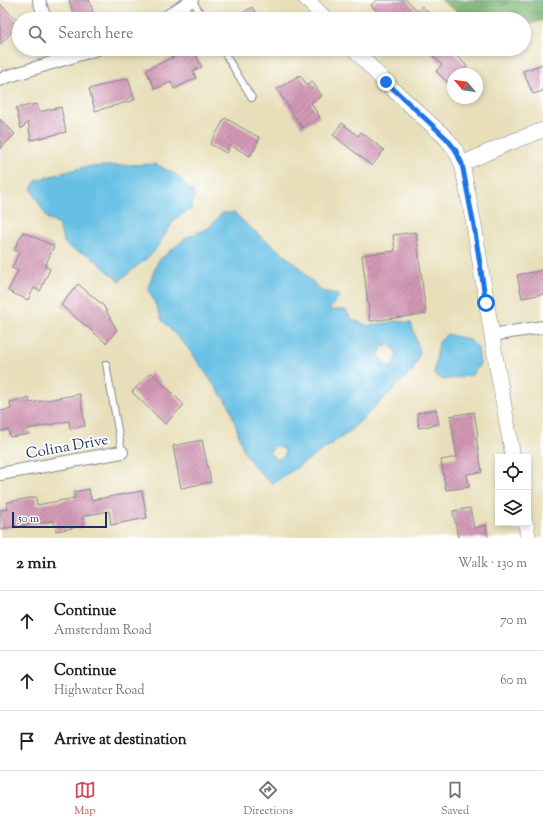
<!DOCTYPE html>
<meta charset="utf-8">
<style>
:root{--surface:#fff;--page:#f2f2f2;--text:#202124;--muted:#757577;--line:#e0e0e0;--accent:#d1495b}
body{margin:0;font-family:"Sorts Mill Goudy",serif;background:var(--page);color:var(--text)}
.controls{position:absolute;right:12px;bottom:12px;display:grid;overflow:hidden;border-radius:0px;box-shadow:0 2px 6px #0003}
.controls button{width:36px;height:36px;display:grid;place-items:center;padding:0;border:0;border-bottom:1px solid var(--line);background:var(--surface);color:var(--text);font:20px sans-serif}
.compass{position:absolute;left:447px;top:68px;width:36px;height:36px;border-radius:50%;background:var(--surface);box-shadow:0 2px 6px #0003;rotate:299deg}
.scale{position:absolute;left:12px;bottom:10px;width:95px;box-sizing:border-box;padding-left:4px;border:2px solid #1b2f5e;border-top:0;font-size:11px;line-height:14px;white-space:nowrap;color:#1b2f5e;-webkit-text-stroke:3px #fff;paint-order:stroke}
.stop{position:absolute;width:12px;height:12px;margin:-9px;border:3px solid #1a73e8;border-radius:50%;background:#fff}
.stop.end{background:#1a73e8;border-color:#fff;box-shadow:0 1px 4px #0008}
.list{margin:0;padding:0;list-style:none}
h2{display:flex;justify-content:space-between;align-items:center;height:52px;margin:0;padding:0 16px;font-size:17px}
h2 small{font-size:13px;font-weight:400;color:var(--muted)}
.list li{display:grid;grid-template-columns:26px 1fr auto;gap:12px;align-items:center;box-sizing:border-box;height:60px;padding:0 16px;border-top:1px solid var(--line)}
.list b{display:block;font-size:15px;white-space:nowrap}
.list p{margin:0;font-size:13px;white-space:nowrap;color:var(--muted)}
.list em{font-size:13px;font-style:normal;color:var(--muted)}
.icon{flex:none;width:22px;height:22px;fill:none;stroke:currentColor;stroke-width:2;stroke-linecap:round;stroke-linejoin:round}
.map{position:relative;flex:none;width:543px;height:538px;overflow:hidden}
.search{position:absolute;background:var(--surface);box-shadow:0 2px 6px #0003;left:12px;right:12px;top:12px;height:44px;display:flex;align-items:center;gap:10px;box-sizing:border-box;padding:0 14px;border-radius:22px;color:var(--muted);font-size:15px}
.sheet{height:232px;background:var(--surface)}
nav{display:flex;justify-content:space-around;align-items:center;box-sizing:border-box;height:56px;border-top:1px solid var(--line);background:var(--surface);font-size:11px;color:var(--muted)}
nav a{display:grid;justify-items:center;gap:2px}
nav .on{color:var(--accent)}
.map>svg:first-child{display:block}
</style>
<div class="map">
<svg width="543" height="538" viewBox="0 0 543 538">
<defs>
<pattern id="forest-crowns" width="20" height="18" patternUnits="userSpaceOnUse"><rect width="20" height="18" fill="#7ab271"/><path d="M2 6a3 3 0 1 1 6 0M12 15a3 3 0 1 1 6 0" fill="none" stroke="#639160"/></pattern>
<pattern id="building-hatch" width="6" height="6" patternUnits="userSpaceOnUse"><rect width="6" height="6" fill="#d297b4"/><path d="M-1 1l2-2M0 6l6-6M5 7l2-2" fill="none" stroke="#aa7c96"/></pattern>
</defs>
<rect width="100%" height="100%" fill="#fff"/>
<filter id="ink" filterUnits="userSpaceOnUse"><feTurbulence type="fractalNoise" baseFrequency=".025" numOctaves="2"/><feDisplacementMap in="SourceGraphic" scale="8" xChannelSelector="R" yChannelSelector="G"/><feConvolveMatrix kernelMatrix="1 2 1 2 8 2 1 2 1" color-interpolation-filters="sRGB"/></filter>
<filter id="wash" filterUnits="userSpaceOnUse"><feTurbulence type="fractalNoise" baseFrequency=".012" numOctaves="4" result="noise"/><feDisplacementMap in="SourceGraphic" scale="16" xChannelSelector="R" yChannelSelector="G"/><feGaussianBlur stdDeviation="0.9" result="paint"/><feColorMatrix in="noise" values="0 0 0 0 0 0 0 0 0 0 0 0 0 0 0 0 0 1.4 0 .05"/><feComposite in="paint" operator="in"/></filter>
<g filter="url(#wash)">
<rect width="100%" height="100%" fill="#e8dfba"/>
<!-- forest -->
<path fill="url(#forest-crowns)" stroke="#4a7068" d="M441 0H543V20L530 24 524 25V19H471L449 6Z"/>
<!-- water -->
<g fill="#66c0e4" stroke="#4078a1" fill-rule="evenodd">
<path d="M155 164 175 174 195 194 191 209 175 219 153 253 119 281 90 255 76 251 65 244 58 224 48 219 31 189 37 180 84 167Z"/>
<path d="M222 213H235L249 227 297 265 321 291 340 295 329 310H346L351 319 368 326 397 321 411 323 420 352 413 370 348 433 272 484 257 470 244 452 230 407 187 347 162 320 148 287 158 261 187 237 209 228ZM391 345 397 354 393 366 387 368 379 357 381 347ZM276 445 285 450 284 456 277 460 269 453Z"/>
<path d="M447 334 470 340 478 348 480 364 472 375 443 380 434 374 439 342Z"/>
</g>
<g id="blocks">
<!-- building -->
<g fill="url(#building-hatch)">
<path d="M69 0H89L94 15 80 19H75Z"/>
<path d="M377 0H407L417 11 422 6 435 19H384L371 5Z"/>
<path d="M0 4 19 22V24L0 45Z"/>
<path d="M252 7 260 19H234Z"/>
<path d="M190 49H193L202 67 193 71 196 78 174 89 171 82 155 89 146 70Z"/>
<path d="M426 49H450L467 66 460 74H453V88L436 71 442 65Z"/>
<path d="M543 64V91L533 94 523 71Z"/>
<path d="M300 75 307 85 312 81 322 96 311 103 320 117 302 128 277 89Z"/>
<path d="M128 78 135 100 95 111 89 89Z"/>
<path d="M37 104 39 112 61 107 66 132 31 140 28 122 21 129 16 108Z"/>
<path d="M225 118 260 138 250 156 230 145 226 153 210 144Z"/>
<path d="M0 119 15 134 0 149Z"/>
<path d="M342 123 358 136 361 132 384 150 372 166 333 135Z"/>
<path d="M23 232 54 246 45 266 50 269 40 291 34 288 28 300 8 291 18 271 12 268 19 252 14 250Z"/>
<path d="M416 232 426 314 370 321 362 255 395 251 393 235Z"/>
<path d="M543 270V294L522 298 517 275Z"/>
<path d="M78 284 103 305 117 330 106 343 61 305Z"/>
<path d="M151 372 184 405 165 424 132 392Z"/>
<path d="M80 394 85 426 70 429 69 421 28 429 29 434 10 437 8 430 0 431V411L11 409 10 402 29 398 30 403Z"/>
<path d="M436 409 439 424 419 428 417 413Z"/>
<path d="M474 412 478 436 476 437 482 472 467 474 469 487 446 490 441 460 457 457 450 416Z"/>
<path d="M202 440 211 482 181 488 173 446Z"/>
<path d="M89 489 91 500 142 491 147 518 111 525 109 511 83 516 84 526 56 531 54 521 0 529V510L8 509 7 502 36 497 37 505 75 498 74 492Z"/>
<path d="M470 508 474 528 486 525 488 538H458L453 511Z"/>
</g>
</g>
</g>
<g filter="url(#ink)">
<use href="#blocks" fill-opacity="0" stroke="#82878c" stroke-width="1"/>
<g fill="none" stroke-linecap="round" stroke-linejoin="round">
<!-- service casing -->
<g stroke="#82878c" stroke-width="8">
<g id="service">
<path d="M192 0 204 19"/>
<path d="M222 49 252 98"/>
<path d="M106 364 122 452"/>
</g>
</g>
<!-- minor casing -->
<g stroke="#82878c" stroke-width="14">
<g id="minor">
<path d="M39 0 45 19"/>
<path d="M163 19 192 0"/>
<path d="M54 49 57 61"/>
<path d="M0 80 6 77 97 49"/>
<path d="M492 335 543 327"/>
<path d="M0 474 122 452"/>
</g>
</g>
<!-- tertiary casing -->
<g stroke="#82878c" stroke-width="16">
<g id="tertiary">
<path d="M307 0 326 19"/>
<path d="M354 49 385 82 446 138 455 149 462 164 474 225 496 361 513 457"/>
<path d="M462 164 506 144 543 130"/>
<path d="M526 523 528 538"/>
</g>
</g>
<!-- service -->
<use href="#service" stroke="#fff" stroke-width="6"/>
<!-- minor -->
<use href="#minor" stroke="#fff" stroke-width="12"/>
<!-- tertiary -->
<use href="#tertiary" stroke="#fff" stroke-width="15"/>
</g>
</g>
<g fill="none" stroke-linecap="round" stroke-linejoin="round" filter="url(#ink)">
<!-- route -->
<path stroke="#1a73e8" stroke-width="5" d="M386 82 446 138 455 149 462 164 474 226 486 303"/>
</g>
<g text-anchor="middle" stroke-width="3.5" stroke-linejoin="round" paint-order="stroke">
<!-- street labels -->
<g font-size="15" fill="#1b2f5e" stroke="#fff">
<text transform="translate(67 446) rotate(-10)" y="5">Colina Drive</text>
</g>
</g>
</svg>
<div class="controls">
<button><svg class="icon" aria-label="locate" viewBox="0 0 24 24"><circle cx="12" cy="12" r="6"/><path d="M12 2v4M12 18v4M2 12h4M18 12h4"/></svg></button>
<button><svg class="icon" aria-label="layers" viewBox="0 0 24 24"><path d="M12 4l9 5-9 5-9-5zM3 14l9 5 9-5"/></svg></button>
</div>
<svg class="compass" viewBox="-18 -18 36 36"><path d="M0-13l5 13h-10z" fill="#e53935"/><path d="M0 13l5-13h-10z" fill="#757577"/></svg>
<div class="scale">50 m</div>
<div class="stop" style="left:486px;top:303px"></div>
<div class="stop end" style="left:386px;top:82px"></div>
<div class="search"><svg class="icon" aria-label="search" viewBox="0 0 24 24"><circle cx="10" cy="10" r="6"/><path d="M15 15l6 6"/></svg>Search here</div>
</div>
<section class="sheet">
<h2>2 min<small>Walk · 130 m</small></h2>
<ul class="list">
<li><svg class="icon" aria-label="ahead" viewBox="0 0 24 24"><path d="M12 20V5M6 11l6-6 6 6"/></svg><div><b>Continue</b><p>Amsterdam Road</p></div><em>70 m</em></li>
<li><svg class="icon" aria-label="ahead" viewBox="0 0 24 24"><path d="M12 20V5M6 11l6-6 6 6"/></svg><div><b>Continue</b><p>Highwater Road</p></div><em>60 m</em></li>
<li><svg class="icon" aria-label="arrive" viewBox="0 0 24 24"><path d="M6 21V4h12l-3 4 3 4H6"/></svg><div><b>Arrive at destination</b></div></li>
</ul>
</section>
<nav>
<a class="on"><svg class="icon" aria-label="map" viewBox="0 0 24 24"><path d="M3 6l6-2 6 2 6-2v14l-6 2-6-2-6 2zM9 4v14M15 6v14"/></svg>Map</a>
<a><svg class="icon" aria-label="directions" viewBox="0 0 24 24"><path d="M12 3l9 9-9 9-9-9zM9 14v-3h6M13 9l2 2-2 2"/></svg>Directions</a>
<a><svg class="icon" aria-label="saved" viewBox="0 0 24 24"><path d="M7 4h10v16l-5-4-5 4z"/></svg>Saved</a>
</nav>
